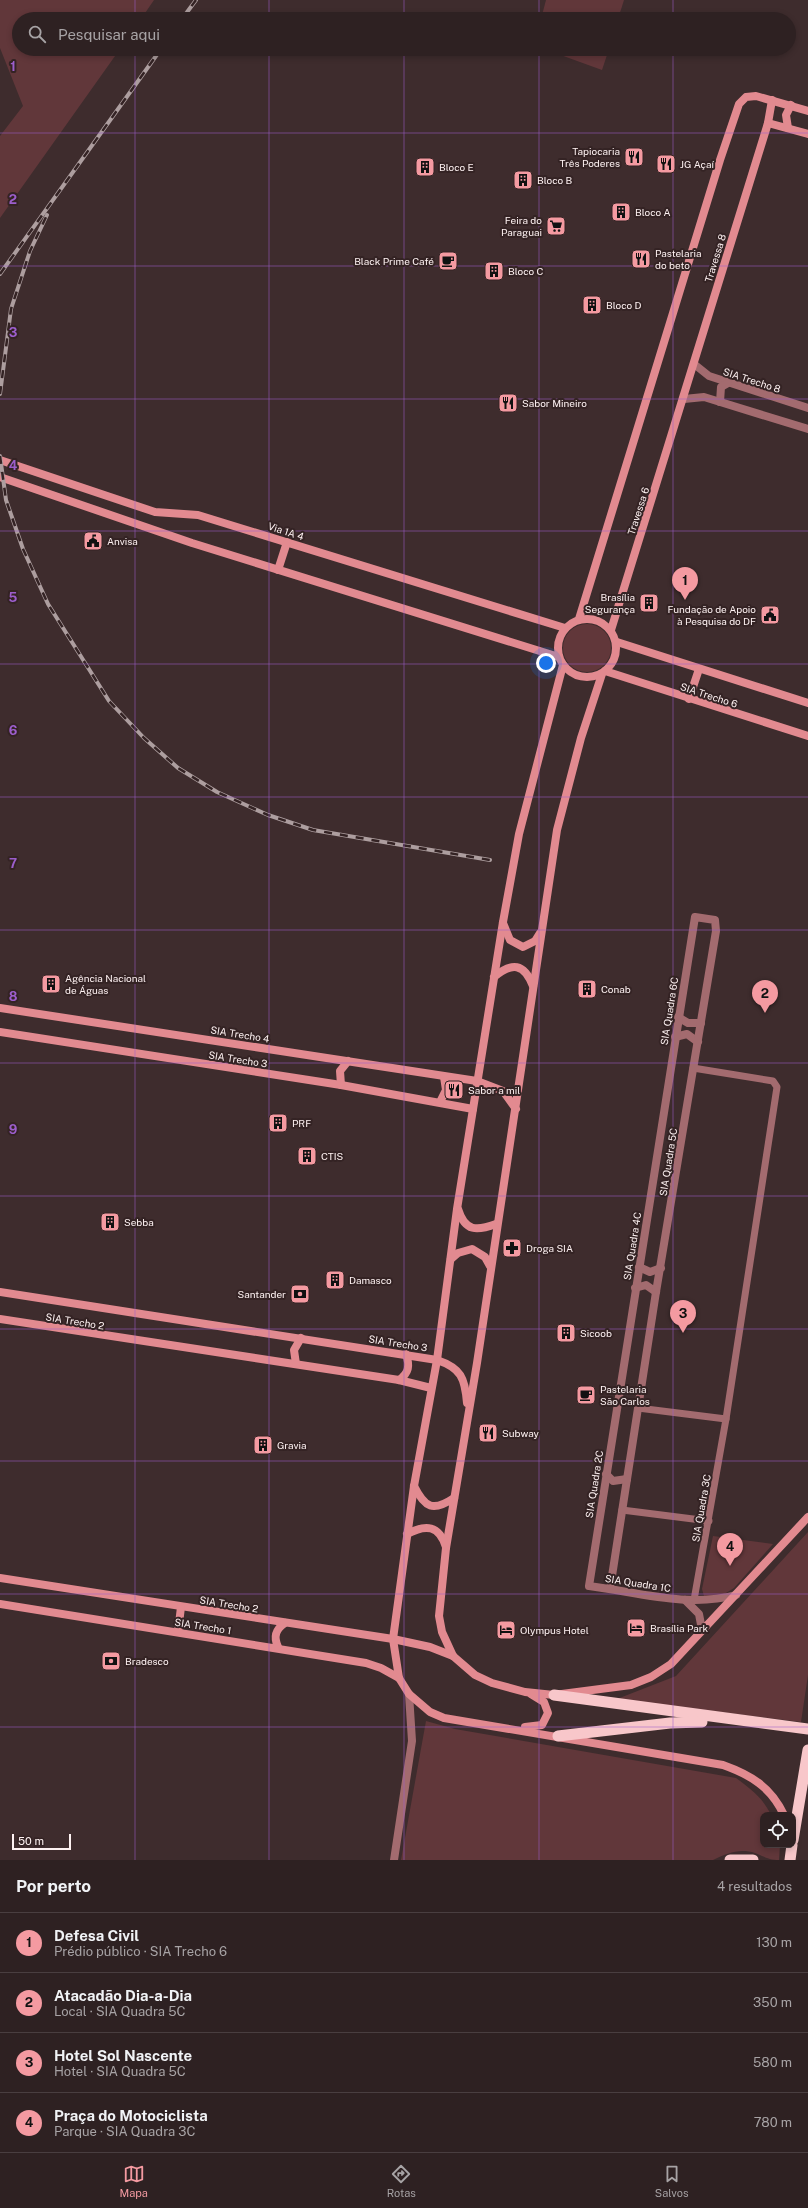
<!DOCTYPE html>
<html lang="pt">
<meta charset="utf-8">
<style>
:root{--surface:#2e2122;--page:#36292a;--text:#f1f3f6;--muted:#a7a3a5;--line:#493e40;--accent:#f49aa1}
body{margin:0;font-family:"Public Sans",sans-serif;background:var(--page);color:var(--text)}
.controls{position:absolute;right:12px;bottom:12px;display:grid;overflow:hidden;border-radius:8px;box-shadow:0 2px 6px #0003}
.controls button{width:36px;height:36px;display:grid;place-items:center;padding:0;border:0;border-bottom:1px solid var(--line);background:var(--surface);color:var(--text);font:20px sans-serif}
.scale{position:absolute;left:12px;bottom:10px;width:59px;box-sizing:border-box;padding-left:4px;border:2px solid #fef2f2;border-top:0;font-size:11px;line-height:14px;white-space:nowrap;color:#fef2f2;-webkit-text-stroke:3px #342324;paint-order:stroke}
.you{position:absolute;left:546px;top:663px;width:14px;height:14px;margin:-10px;border:3px solid #fff;border-radius:50%;background:#1a73e8;box-shadow:0 0 0 6px #1a73e833}
.badge{display:grid;place-items:center;width:26px;height:26px;border-radius:50%;background:var(--accent);color:#111;font-size:13px;font-weight:700}
.pin{position:absolute;translate:-50% -33px;filter:drop-shadow(0 1px 2px #0008)}
.pin::after{content:'';position:absolute;top:21px;width:14px;height:12px;background:inherit;clip-path:polygon(0 0,100% 0,50% 100%)}
.list{margin:0;padding:0;list-style:none}
h2{display:flex;justify-content:space-between;align-items:center;height:52px;margin:0;padding:0 16px;font-size:17px}
h2 small{font-size:13px;font-weight:400;color:var(--muted)}
.list li{display:grid;grid-template-columns:26px 1fr auto;gap:12px;align-items:center;box-sizing:border-box;height:60px;padding:0 16px;border-top:1px solid var(--line)}
.list b{display:block;font-size:15px;white-space:nowrap}
.list p{margin:0;font-size:13px;white-space:nowrap;color:var(--muted)}
.list em{font-size:13px;font-style:normal;color:var(--muted)}
.icon{flex:none;width:22px;height:22px;fill:none;stroke:currentColor;stroke-width:2;stroke-linecap:round;stroke-linejoin:round}
.map{position:relative;flex:none;width:808px;height:1860px;overflow:hidden}
.search{position:absolute;background:var(--surface);box-shadow:0 2px 6px #0003;left:12px;right:12px;top:12px;height:44px;display:flex;align-items:center;gap:10px;box-sizing:border-box;padding:0 14px;border-radius:22px;color:var(--muted);font-size:15px}
.sheet{height:292px;background:var(--surface)}
nav{display:flex;justify-content:space-around;align-items:center;box-sizing:border-box;height:56px;border-top:1px solid var(--line);background:var(--surface);font-size:11px;color:var(--muted)}
nav a{display:grid;justify-items:center;gap:2px}
nav .on{color:var(--accent)}
.map>svg:first-child{display:block}
</style>
<div class="map">
<svg width="808" height="1860" viewBox="0 0 808 1860">
<rect width="100%" height="100%" fill="#3e2c2d"/>
<!-- green -->
<g fill="#61373a">
<path d="M0 0H154L141 19H19V49H120L0 218V136L23 106 0 48Z"/>
<path d="M546 0H624L618 19H541Z"/>
<path d="M544 49H609L602 70Z"/>
<circle cx="587" cy="648" r="24"/>
<path d="M808 1532V1675L801 1722 617 1699 676 1676Z"/>
<path d="M713 1536 773 1544 734 1588 718 1598 704 1596 702 1589Z"/>
<path d="M426 1721 455 1729 736 1778C751 1789 763 1798 771 1815H763V1845H780L779 1860C769 1860 765 1857 755 1853 740 1848 727 1853 713 1860H401Z"/>
</g>
<g fill="none" stroke-linecap="round" stroke-linejoin="round">
<!-- minor -->
<g stroke="#a36b6f" stroke-width="7">
<path d="M693 1068 773 1081 777 1087 726 1419 694 1600"/>
<path d="M638 1408 726 1419"/>
<path d="M622 1510 709 1521"/>
</g>
<!-- tertiary -->
<g stroke="#a36b6f" stroke-width="8">
<path d="M694 364 709 376 808 408"/>
<path d="M684 399 704 397 808 429"/>
<path d="M720 402 721 387 728 383"/>
<path d="M678 1017 688 1023H701"/>
<path d="M675 1037 687 1034 698 1042"/>
<path d="M639 1267 650 1272 661 1268"/>
<path d="M635 1288 646 1285 656 1292"/>
<path d="M606 1474 613 1481 627 1479"/>
<path d="M610 1589 656 1292 716 931 715 920 695 917 589 1586C637 1592 688 1608 736 1595"/>
<path d="M685 1600 699 1614 702 1630"/>
<path d="M394 1860 412 1741 409 1694"/>
</g>
<!-- secondary -->
<g stroke="#e28a90" stroke-width="8">
<path d="M768 123 808 134"/>
<path d="M788 128 786 115 791 105"/>
<path d="M0 460 155 512 198 515 565 628"/>
<path d="M0 477 192 543 559 657"/>
<path d="M278 570 287 542"/>
<circle cx="587" cy="648" r="29"/>
<path d="M579 619 720 160 739 104 746 97 756 96 808 111"/>
<path d="M611 630 768 123 772 100"/>
<path d="M617 642 808 703"/>
<path d="M563 665 519 834 503 922 457 1209 437 1360 414 1486 393 1639 399 1678 409 1694 430 1712 444 1718 723 1765C751 1775 771 1787 784 1815"/>
<path d="M605 671 808 736"/>
<path d="M602 674 581 738 557 830 477 1363 446 1548 439 1616 442 1632 453 1656 475 1675 492 1683 525 1692 554 1695 631 1685 651 1677 671 1664 808 1517"/>
<path d="M689 699 699 669"/>
<path d="M503 923 510 940 523 947 535 941 540 933"/>
<path d="M494 977C512 962 524 963 533 986"/>
<path d="M0 1008 477 1081 503 1091 516 1109"/>
<path d="M0 1032 341 1085 473 1109"/>
<path d="M341 1085 340 1071 348 1061"/>
<path d="M440 1102 446 1090 444 1077"/>
<path d="M458 1209C465 1232 477 1231 496 1224"/>
<path d="M451 1259 458 1253 472 1249 485 1257 490 1266"/>
<path d="M0 1292 437 1360C461 1368 465 1378 467 1403"/>
<path d="M0 1319 399 1380 431 1388"/>
<path d="M296 1364 294 1350 301 1338"/>
<path d="M399 1380C409 1373 410 1366 406 1354"/>
<path d="M414 1486C425 1508 433 1512 454 1498"/>
<path d="M407 1534C426 1524 439 1525 446 1547"/>
<path d="M0 1578 393 1639 430 1647 453 1656"/>
<path d="M0 1604 366 1663 381 1668 399 1678"/>
<path d="M178 1632 181 1607"/>
<path d="M278 1647C273 1636 276 1629 285 1623"/>
<path d="M525 1727 542 1725 548 1713 544 1702 531 1694"/>
</g>
<!-- trunk -->
<g stroke="#f8c7ca" stroke-width="11">
<path d="M554 1695 808 1729"/>
<path d="M558 1736 670 1723 702 1722"/>
<path d="M793 1840 808 1750"/>
<path d="M730 1860H753"/>
<path d="M790 1860 792 1845"/>
</g>
<!-- rail casing -->
<g stroke="#ad9e9f" stroke-width="4">
<g id="rail">
<path d="M182 19 196 0"/>
<path d="M0 274 161 49"/>
<path d="M0 394 11 309 30 251 47 215"/>
<path d="M0 456 6 500 23 549 48 604 109 701 144 738 178 768 217 792 268 815 313 830 490 860"/>
</g>
</g>
<!-- rail -->
<use href="#rail" stroke="#342324" stroke-width="2.5" stroke-dasharray="8" stroke-linecap="butt"/>
</g>
<!-- grid -->
<path fill="none" stroke="#9c5ecc" stroke-width="1" stroke-opacity="0.55" d="M135 0V19M269 0V19M404 0V19M539 0V19M673 0V19M135 49V1860M269 49V1860M404 49V1860M539 49V1860M673 49V1860M0 133H808M0 266H808M0 399H808M0 531H808M0 664H808M0 797H808M0 930H808M0 1063H808M0 1196H808M0 1329H808M0 1461H808M0 1594H808M0 1727H808"/>
<!-- icons -->
<defs>
<g id="restaurant-square" transform="scale(1)"><rect x="-9" y="-9" width="18" height="18" rx="4" fill="#f49aa1" stroke="#342324"/><path d="M-5-6h1v4h1v-4h1v4h1v-4h1v5L-1.5 .5V6h-2V.5L-5-1ZM5-6V6H3V1.5H1.5Q1.5-4 5-6Z" fill="#111"/></g>
<g id="building-square" transform="scale(1)"><rect x="-9" y="-9" width="18" height="18" rx="4" fill="#f49aa1" stroke="#342324"/><path d="M-4-6H4V6H1V3H-1V6H-4ZM-2.5-4.3h1.7v1.8h-1.7ZM.8-4.3h1.7v1.8H.8ZM-2.5-1h1.7V.8h-1.7ZM.8-1h1.7V.8H.8Z" fill="#111"/></g>
<g id="supermarket-square" transform="scale(1)"><rect x="-9" y="-9" width="18" height="18" rx="4" fill="#f49aa1" stroke="#342324"/><path d="M-6-5.5h2.5l.6 2H6L4.5 2H-2.5L-4.4-4H-6ZM-1.5 3.2a1.3 1.3 0 1 0 .1 0ZM3 3.2a1.3 1.3 0 1 0 .1 0Z" fill="#111"/></g>
<g id="cafe-square" transform="scale(1)"><rect x="-9" y="-9" width="18" height="18" rx="4" fill="#f49aa1" stroke="#342324"/><path d="M-5.5-4.5H6V0H3Q3 3.5 0 3.5H-2.5Q-5.5 3.5-5.5 0ZM3-3.2v2h1.7v-2ZM-6 4.5H4V6H-6Z" fill="#111"/></g>
<g id="civic-square" transform="scale(1)"><rect x="-9" y="-9" width="18" height="18" rx="4" fill="#f49aa1" stroke="#342324"/><path d="M-.6-6.5H3V-4.5H.6V-3L4-1V1h2V6H-6V1h2V-1L-.6-3ZM-1.2 2.5V6h2.4V2.5Z" fill="#111"/></g>
<g id="pharmacy-square" transform="scale(1)"><rect x="-9" y="-9" width="18" height="18" rx="4" fill="#f49aa1" stroke="#342324"/><path d="M-2-6h4v4h4v4h-4v4h-4v-4h-4v-4h4Z" fill="#111"/></g>
<g id="bank-square" transform="scale(1)"><rect x="-9" y="-9" width="18" height="18" rx="4" fill="#f49aa1" stroke="#342324"/><path d="M-6-4H6V4H-6ZM0-2.3a2.3 2.3 0 1 0 0 4.6a2.3 2.3 0 1 0 0-4.6Z" fill="#111"/></g>
<g id="hotel-square" transform="scale(1)"><rect x="-9" y="-9" width="18" height="18" rx="4" fill="#f49aa1" stroke="#342324"/><path d="M-6-4.5h1.5V1H6V5H4.5V3h-9V5H-6ZM-4 0a1.8 1.8 0 1 1 3.6 0ZM.5 0V-2.5h3Q6-2.5 6 0Z" fill="#111"/></g>
</defs>
<g fill-rule="evenodd">
<use href="#restaurant-square" x="634" y="157"/>
<use href="#restaurant-square" x="666" y="164"/>
<use href="#building-square" x="425" y="167"/>
<use href="#building-square" x="523" y="180"/>
<use href="#building-square" x="621" y="212"/>
<use href="#supermarket-square" x="556" y="226"/>
<use href="#restaurant-square" x="641" y="259"/>
<use href="#cafe-square" x="448" y="261"/>
<use href="#building-square" x="494" y="271"/>
<use href="#building-square" x="592" y="305"/>
<use href="#restaurant-square" x="508" y="403"/>
<use href="#civic-square" x="93" y="541"/>
<use href="#building-square" x="649" y="603"/>
<use href="#civic-square" x="770" y="615"/>
<use href="#building-square" x="51" y="984"/>
<use href="#building-square" x="587" y="989"/>
<use href="#restaurant-square" x="454" y="1090"/>
<use href="#building-square" x="278" y="1123"/>
<use href="#building-square" x="307" y="1156"/>
<use href="#building-square" x="110" y="1222"/>
<use href="#pharmacy-square" x="512" y="1248"/>
<use href="#building-square" x="335" y="1280"/>
<use href="#bank-square" x="300" y="1294"/>
<use href="#building-square" x="566" y="1333"/>
<use href="#cafe-square" x="586" y="1395"/>
<use href="#restaurant-square" x="488" y="1433"/>
<use href="#building-square" x="263" y="1445"/>
<use href="#hotel-square" x="636" y="1628"/>
<use href="#hotel-square" x="506" y="1630"/>
<use href="#bank-square" x="111" y="1661"/>
</g>
<g text-anchor="middle" stroke-width="4" stroke-linejoin="round" paint-order="stroke">
<!-- poi labels -->
<g font-size="10" fill="#fef2f2" stroke="#342324" text-anchor="start">
<text x="620" y="155" text-anchor="end">Tapiocaria<tspan x="620" dy="12">Três Poderes</tspan></text>
<text x="680" y="168">JG Açaí</text>
<text x="439" y="171">Bloco E</text>
<text x="537" y="184">Bloco B</text>
<text x="635" y="216">Bloco A</text>
<text x="542" y="224" text-anchor="end">Feira do<tspan x="542" dy="12">Paraguai</tspan></text>
<text x="655" y="257">Pastelaria<tspan x="655" dy="12">do beto</tspan></text>
<text x="434" y="265" text-anchor="end">Black Prime Café</text>
<text x="508" y="275">Bloco C</text>
<text x="606" y="309">Bloco D</text>
<text x="522" y="407">Sabor Mineiro</text>
<text x="107" y="545">Anvisa</text>
<text x="635" y="601" text-anchor="end">Brasília<tspan x="635" dy="12">Segurança</tspan></text>
<text x="756" y="613" text-anchor="end">Fundação de Apoio<tspan x="756" dy="12">à Pesquisa do DF</tspan></text>
<text x="65" y="982">Agência Nacional<tspan x="65" dy="12">de Águas</tspan></text>
<text x="601" y="993">Conab</text>
<text x="468" y="1094">Sabor a mil</text>
<text x="292" y="1127">PRF</text>
<text x="321" y="1160">CTIS</text>
<text x="124" y="1226">Sebba</text>
<text x="526" y="1252">Droga SIA</text>
<text x="349" y="1284">Damasco</text>
<text x="286" y="1298" text-anchor="end">Santander</text>
<text x="580" y="1337">Sicoob</text>
<text x="600" y="1393">Pastelaria<tspan x="600" dy="12">São Carlos</tspan></text>
<text x="502" y="1437">Subway</text>
<text x="277" y="1449">Gravia</text>
<text x="650" y="1632">Brasília Park</text>
<text x="520" y="1634">Olympus Hotel</text>
<text x="125" y="1665">Bradesco</text>
</g>
<!-- street labels -->
<g font-size="10" fill="#fef2f2" stroke="#342324">
<text transform="translate(715 258) rotate(-73)" y="4">Travessa 8</text>
<text transform="translate(752 380) rotate(18)" y="4">SIA Trecho 8</text>
<text transform="translate(638 511) rotate(-72)" y="4">Travessa 6</text>
<text transform="translate(286 531) rotate(18)" y="4">Via 1A 4</text>
<text transform="translate(709 695) rotate(18)" y="4">SIA Trecho 6</text>
<text transform="translate(669 1011) rotate(-81)" y="4">SIA Quadra 6C</text>
<text transform="translate(240 1034) rotate(9)" y="4">SIA Trecho 4</text>
<text transform="translate(238 1059) rotate(9)" y="4">SIA Trecho 3</text>
<text transform="translate(668 1162) rotate(-81)" y="4">SIA Quadra 5C</text>
<text transform="translate(632 1246) rotate(-81)" y="4">SIA Quadra 4C</text>
<text transform="translate(75 1321) rotate(9)" y="4">SIA Trecho 2</text>
<text transform="translate(398 1343) rotate(9)" y="4">SIA Trecho 3</text>
<text transform="translate(594 1484) rotate(-81)" y="4">SIA Quadra 2C</text>
<text transform="translate(701 1508) rotate(-80)" y="4">SIA Quadra 3C</text>
<text transform="translate(638 1583) rotate(9)" y="4">SIA Quadra 1C</text>
<text transform="translate(229 1604) rotate(9)" y="4">SIA Trecho 2</text>
<text transform="translate(203 1626) rotate(9)" y="4">SIA Trecho 1</text>
</g>
</g>
<g font-size="13" text-anchor="middle" font-weight="bold" fill="#9c5ecc" stroke="#342324" stroke-width="4" stroke-linejoin="round" paint-order="stroke">
<text x="13" y="71">1</text>
<text x="13" y="204">2</text>
<text x="13" y="337">3</text>
<text x="13" y="470">4</text>
<text x="13" y="602">5</text>
<text x="13" y="735">6</text>
<text x="13" y="868">7</text>
<text x="13" y="1001">8</text>
<text x="13" y="1134">9</text>
</g>
</svg>
<div class="controls">
<button><svg class="icon" aria-label="locate" viewBox="0 0 24 24"><circle cx="12" cy="12" r="6"/><path d="M12 2v4M12 18v4M2 12h4M18 12h4"/></svg></button>
</div>
<div class="scale">50 m</div>
<div class="you"></div>
<div class="pin badge" style="left:685px;top:600px">1</div>
<div class="pin badge" style="left:765px;top:1013px">2</div>
<div class="pin badge" style="left:683px;top:1333px">3</div>
<div class="pin badge" style="left:730px;top:1566px">4</div>
<div class="search"><svg class="icon" aria-label="search" viewBox="0 0 24 24"><circle cx="10" cy="10" r="6"/><path d="M15 15l6 6"/></svg>Pesquisar aqui</div>
</div>
<section class="sheet">
<h2>Por perto<small>4 resultados</small></h2>
<ul class="list">
<li><span class="badge">1</span><div><b>Defesa Civil</b><p>Prédio público · SIA Trecho 6</p></div><em>130 m</em></li>
<li><span class="badge">2</span><div><b>Atacadão Dia-a-Dia</b><p>Local · SIA Quadra 5C</p></div><em>350 m</em></li>
<li><span class="badge">3</span><div><b>Hotel Sol Nascente</b><p>Hotel · SIA Quadra 5C</p></div><em>580 m</em></li>
<li><span class="badge">4</span><div><b>Praça do Motociclista</b><p>Parque · SIA Quadra 3C</p></div><em>780 m</em></li>
</ul>
</section>
<nav>
<a class="on"><svg class="icon" aria-label="map" viewBox="0 0 24 24"><path d="M3 6l6-2 6 2 6-2v14l-6 2-6-2-6 2zM9 4v14M15 6v14"/></svg>Mapa</a>
<a><svg class="icon" aria-label="directions" viewBox="0 0 24 24"><path d="M12 3l9 9-9 9-9-9zM9 14v-3h6M13 9l2 2-2 2"/></svg>Rotas</a>
<a><svg class="icon" aria-label="saved" viewBox="0 0 24 24"><path d="M7 4h10v16l-5-4-5 4z"/></svg>Salvos</a>
</nav>
